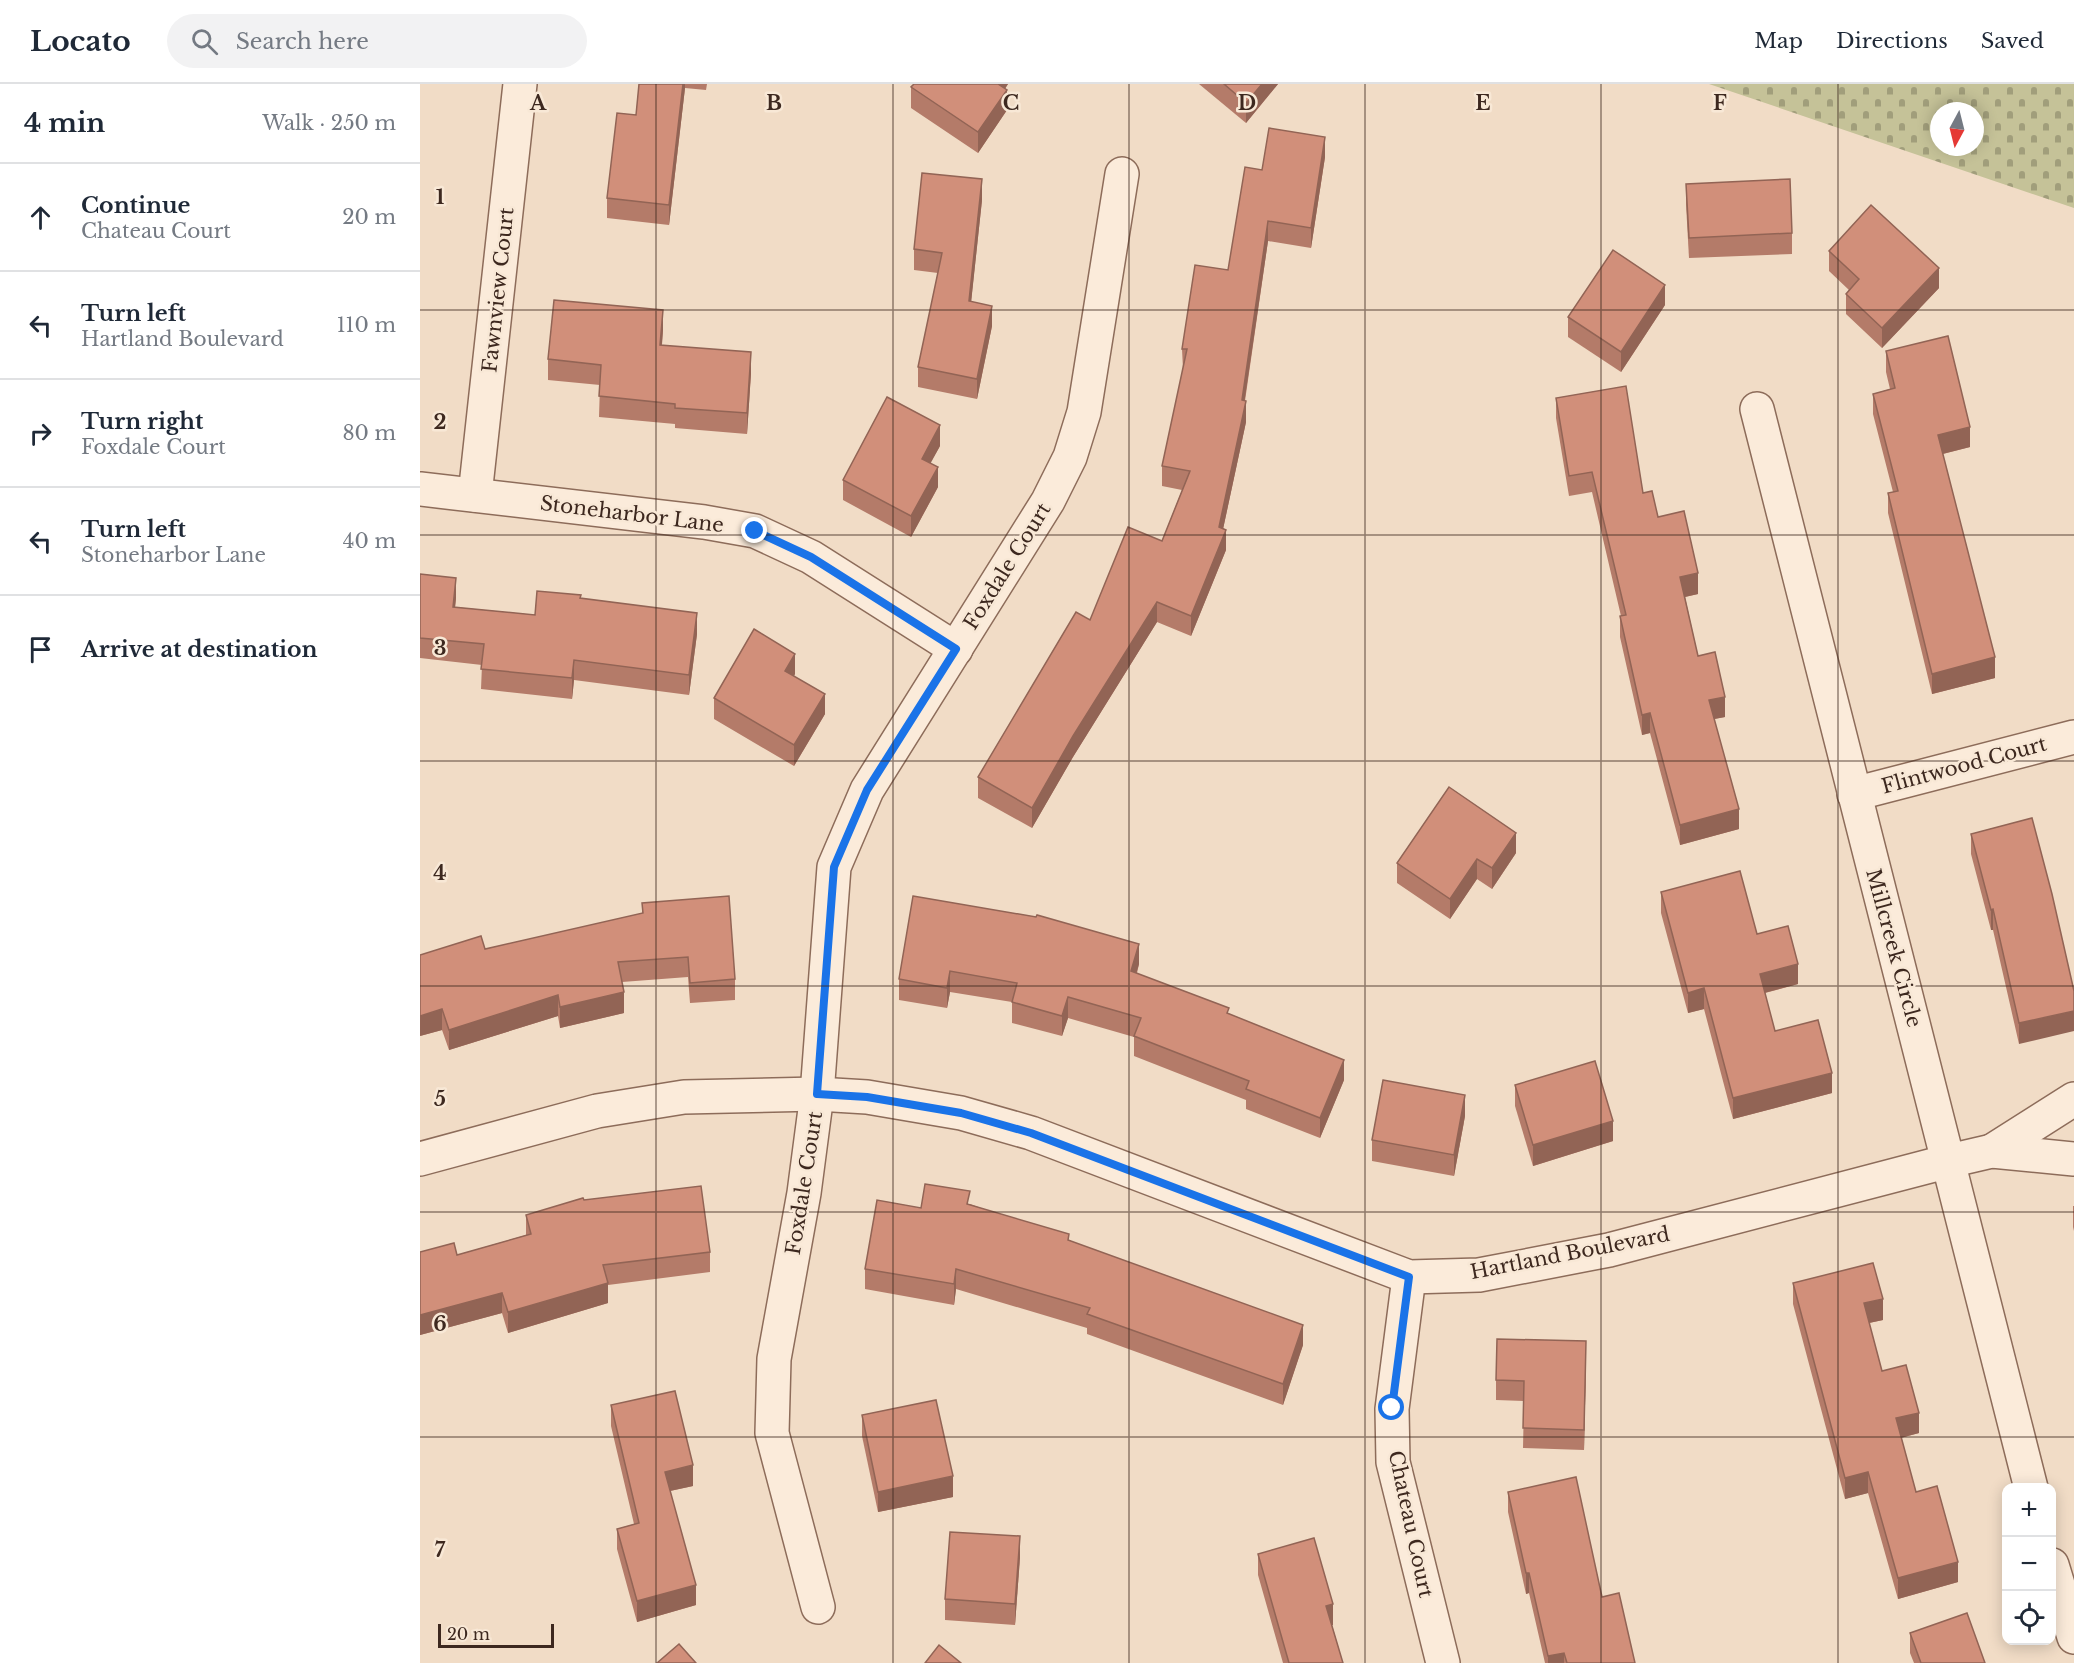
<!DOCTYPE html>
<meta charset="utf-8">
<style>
:root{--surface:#fff;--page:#f2f2f3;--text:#1f2937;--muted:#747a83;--line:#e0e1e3}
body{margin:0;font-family:"Libre Baskerville",serif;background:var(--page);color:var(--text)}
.controls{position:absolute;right:18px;bottom:18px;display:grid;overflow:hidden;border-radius:12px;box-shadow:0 3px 15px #0003}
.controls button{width:54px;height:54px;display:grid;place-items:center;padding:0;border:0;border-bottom:2px solid var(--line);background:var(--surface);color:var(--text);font:30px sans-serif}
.compass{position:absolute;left:1510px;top:18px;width:54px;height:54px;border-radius:50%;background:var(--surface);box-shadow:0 3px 15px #0003;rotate:187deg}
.scale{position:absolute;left:18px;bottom:15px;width:116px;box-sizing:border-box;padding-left:6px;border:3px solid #3d281f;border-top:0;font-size:16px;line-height:21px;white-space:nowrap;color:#3d281f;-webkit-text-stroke:4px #f8e8d6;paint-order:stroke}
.stop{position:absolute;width:18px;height:18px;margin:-14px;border:4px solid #1a73e8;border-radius:50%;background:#fff}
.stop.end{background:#1a73e8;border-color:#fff;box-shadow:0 2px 6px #0008}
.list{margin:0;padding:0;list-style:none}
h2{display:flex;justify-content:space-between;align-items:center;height:78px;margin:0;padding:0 24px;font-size:26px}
h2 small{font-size:20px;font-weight:400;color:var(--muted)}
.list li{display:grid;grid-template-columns:39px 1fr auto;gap:18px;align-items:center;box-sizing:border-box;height:108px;padding:0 24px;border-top:2px solid var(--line)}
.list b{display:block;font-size:22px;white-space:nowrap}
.list p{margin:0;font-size:20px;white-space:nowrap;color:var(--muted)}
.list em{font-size:20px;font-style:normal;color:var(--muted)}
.icon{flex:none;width:33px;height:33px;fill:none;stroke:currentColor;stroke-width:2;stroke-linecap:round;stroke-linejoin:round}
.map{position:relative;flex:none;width:1654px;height:1579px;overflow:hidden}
header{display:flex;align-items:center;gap:36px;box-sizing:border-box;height:84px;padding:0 30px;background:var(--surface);border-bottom:2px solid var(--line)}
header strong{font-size:28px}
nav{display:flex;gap:33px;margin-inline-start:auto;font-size:21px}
.search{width:420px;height:54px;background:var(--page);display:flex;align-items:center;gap:15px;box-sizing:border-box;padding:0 21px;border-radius:33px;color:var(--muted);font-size:22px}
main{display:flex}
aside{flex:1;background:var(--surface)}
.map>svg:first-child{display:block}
</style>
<header>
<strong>Locato</strong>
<div class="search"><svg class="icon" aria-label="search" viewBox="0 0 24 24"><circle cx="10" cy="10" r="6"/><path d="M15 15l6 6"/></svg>Search here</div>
<nav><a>Map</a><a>Directions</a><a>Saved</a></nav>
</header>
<main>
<aside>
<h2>4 min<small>Walk · 250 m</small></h2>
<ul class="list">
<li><svg class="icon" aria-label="ahead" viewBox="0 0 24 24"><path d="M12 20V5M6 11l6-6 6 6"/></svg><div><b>Continue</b><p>Chateau Court</p></div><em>20 m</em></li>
<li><svg class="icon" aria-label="left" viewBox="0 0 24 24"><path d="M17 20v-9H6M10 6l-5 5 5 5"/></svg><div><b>Turn left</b><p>Hartland Boulevard</p></div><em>110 m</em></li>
<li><svg class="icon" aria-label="right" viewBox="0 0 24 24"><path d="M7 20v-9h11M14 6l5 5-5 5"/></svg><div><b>Turn right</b><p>Foxdale Court</p></div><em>80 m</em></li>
<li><svg class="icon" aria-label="left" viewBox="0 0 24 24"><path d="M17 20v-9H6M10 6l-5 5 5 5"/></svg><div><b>Turn left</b><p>Stoneharbor Lane</p></div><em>40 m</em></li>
<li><svg class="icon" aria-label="arrive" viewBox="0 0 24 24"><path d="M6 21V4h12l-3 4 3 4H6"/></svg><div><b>Arrive at destination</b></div></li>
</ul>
</aside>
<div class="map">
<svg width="1654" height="1579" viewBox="0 0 1654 1579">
<defs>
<pattern id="cemetery-stones" width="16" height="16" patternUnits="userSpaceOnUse" patternTransform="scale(1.5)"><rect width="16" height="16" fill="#c5c298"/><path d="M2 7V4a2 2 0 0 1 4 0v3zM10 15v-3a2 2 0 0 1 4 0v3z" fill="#a19e7b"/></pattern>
</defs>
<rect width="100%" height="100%" fill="#f1dcc6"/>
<!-- cemetery -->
<path fill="url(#cemetery-stones)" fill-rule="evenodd" d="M1289 0H1654V124ZM1519 27H1555V63H1519Z"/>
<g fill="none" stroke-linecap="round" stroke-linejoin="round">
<!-- street casing -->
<g stroke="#8d6c5a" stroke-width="36">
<g id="street">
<path d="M1337 325 1611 1404"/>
<path d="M0 405 284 438 335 447 391 473 536 565"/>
<path d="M55 411 100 0"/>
<path d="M1434 710 1654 653"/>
<path d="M1572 1067 1654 1015"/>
<path d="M0 1075 177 1027 264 1013 397 1010 447 1013 541 1029 611 1049 989 1193 1059 1191 1189 1166 1529 1077 1572 1067 1654 1075"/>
<path d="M989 1193 972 1325 973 1378 1023 1579"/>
<path d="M1632 1481 1654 1553"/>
<path d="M398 1523 352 1349 354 1275 384 1109 397 1010 414 783 447 706 628 417 650 373 664 328 702 90"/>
</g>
</g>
<!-- street -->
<use href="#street" stroke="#fbebda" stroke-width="33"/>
</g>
<!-- wall -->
<g fill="#b47b69">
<path d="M219 0H287L286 6 265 4 249 141 187 134V114L216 31Z"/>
<path d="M494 0H588L585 5 587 26 558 69 491 24V3Z"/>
<path d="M779 0H858L826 39Z"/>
<path d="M905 73 891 164 848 157 825 317 826 338 803 445 806 466 771 552 737 538 653 673 612 744 558 714V693L670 536 742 457 762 406 742 402V382L763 285 762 265 808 186 842 86Z"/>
<path d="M1266 100 1372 149V170L1269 174 1266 120Z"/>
<path d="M562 116 551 218 572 242 557 315 498 303V283L518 189 494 186V165Z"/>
<path d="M1409 167 1519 204 1462 264 1426 230V210L1429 206 1409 187Z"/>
<path d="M1245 221 1201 288 1148 253V233Z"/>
<path d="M243 246 242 261 331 289 327 350 255 344V340L179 333 180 301 128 296V275Z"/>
<path d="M1466 267 1550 363 1523 370 1575 594 1512 610 1468 429V409L1473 408 1453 330V310L1470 305 1466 288Z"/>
<path d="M1136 314 1223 409 1238 433 1278 510 1265 513 1278 572 1305 633 1294 635 1319 745 1260 761 1230 649 1222 651 1200 553V532H1201L1172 408 1149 412 1136 334Z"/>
<path d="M520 362 510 379 518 403 491 453 423 416V396Z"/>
<path d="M0 490 36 514 35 523 115 531 161 514 277 550 269 611 154 596 152 615 61 605 62 581 0 574Z"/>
<path d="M375 590 374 592 405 630 374 682 294 635V614Z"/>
<path d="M1612 734 1599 960 1573 846H1571L1551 770V750Z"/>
<path d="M1096 769 1072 805 1057 795 1030 835 977 799V779Z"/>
<path d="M1241 808 1337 850 1378 900 1345 909 1355 947 1412 1009 1313 1035 1284 925 1268 929 1241 829Z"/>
<path d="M493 812 719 880 717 889 809 930 924 996 900 1054 826 1025V1016L714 972V953L648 934 642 952 592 939V918L530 908 527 924 479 916V895Z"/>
<path d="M222 819 315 895V916L270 919 268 893 202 898 204 929 140 944 138 932 29 966 22 946 0 952 65 865 222 830Z"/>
<path d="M1095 1001 1193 1057 1113 1082 1095 1022Z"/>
<path d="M1045 1032 1034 1092 952 1077V1056Z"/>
<path d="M164 1116 290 1168V1188L188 1201V1219L88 1249 82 1229 0 1251V1168L37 1171 106 1151V1131Z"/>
<path d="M550 1120 649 1156 883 1261 863 1321 667 1250V1244L536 1205 534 1221 445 1205V1185L501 1124Z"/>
<path d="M1653 1122H1654V1147L1653 1143Z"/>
<path d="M1373 1199 1463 1236 1449 1239 1462 1287 1499 1349 1481 1354 1496 1408 1538 1498 1478 1515 1448 1409 1425 1415 1373 1220Z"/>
<path d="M1166 1278 1164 1366 1103 1364 1104 1317 1076 1316V1296Z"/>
<path d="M191 1321 273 1402 250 1407 276 1521 217 1538 197 1465V1445L214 1440 191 1342Z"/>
<path d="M442 1331 533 1413 458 1428 442 1352Z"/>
<path d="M1088 1408 1182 1513 1215 1579H1125L1109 1509 1106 1510 1088 1428Z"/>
<path d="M838 1470 913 1541H912L923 1579H863L838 1491Z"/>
<path d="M600 1473 595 1541 525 1536V1515Z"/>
<path d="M1490 1549 1565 1579H1494L1490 1569Z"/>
</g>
<!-- shaded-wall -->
<g fill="#926455">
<path d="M263 0H265V4L249 141V121Z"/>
<path d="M575 0H588L575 19Z"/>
<path d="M842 0H858L826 39V19Z"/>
<path d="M587 6V26L558 69V48Z"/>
<path d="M905 53V73L891 164V144Z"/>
<path d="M562 95V116L549 238V217Z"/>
<path d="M848 137V157L822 334 826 317V338L799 464V443L822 316Z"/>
<path d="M1519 184V204L1462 264V244Z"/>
<path d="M1245 201V221L1201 288V268Z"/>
<path d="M572 222V242L557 315V295Z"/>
<path d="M243 226V246L240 281V261Z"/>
<path d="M331 268V289L327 350V329Z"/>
<path d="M520 341V362L502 395V375Z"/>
<path d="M1550 343V363L1518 371V351Z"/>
<path d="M518 383V403L491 453V432Z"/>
<path d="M806 446V466L771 552V532Z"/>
<path d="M1278 489V510L1260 514V493Z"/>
<path d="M36 494V514L33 543V523Z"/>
<path d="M737 518V538L653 673 612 744V724L653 652Z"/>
<path d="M277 529V550L269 611V591Z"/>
<path d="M375 570V590L365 608V587Z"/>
<path d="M1575 573V594L1512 610V590Z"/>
<path d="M154 576V596L152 615V594Z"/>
<path d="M405 610V630L374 682V661Z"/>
<path d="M1305 613V633L1289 636V616Z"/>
<path d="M1230 629V649L1222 651V631Z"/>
<path d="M1319 725V745L1260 761V741Z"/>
<path d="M1096 749V769L1072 805V784Z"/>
<path d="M1057 775V795L1030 835V815Z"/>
<path d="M1573 825V846H1571V826Z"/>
<path d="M719 860V880L711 907V887Z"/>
<path d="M1378 880V900L1340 910V890Z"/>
<path d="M530 887V908L527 924V904Z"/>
<path d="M1284 904V925L1268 929V909Z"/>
<path d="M204 908V929L140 944V923Z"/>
<path d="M138 911V932L29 966V946Z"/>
<path d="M648 913V934L642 952V932Z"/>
<path d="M22 925V946L0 952V932Z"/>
<path d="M1654 927V947L1599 960V939Z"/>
<path d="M924 976V996L900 1054V1034Z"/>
<path d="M1412 989V1009L1313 1035V1014Z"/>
<path d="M1045 1011V1032L1034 1092V1071Z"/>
<path d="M1193 1037V1057L1113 1082V1061Z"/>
<path d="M536 1185V1205L534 1221V1200Z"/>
<path d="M188 1199V1219L88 1249V1228Z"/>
<path d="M82 1209V1229L0 1251V1231Z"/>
<path d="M1463 1215V1236L1444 1240V1219Z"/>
<path d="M883 1241V1261L863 1321V1300Z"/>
<path d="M1166 1257V1278L1164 1366V1346Z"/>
<path d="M1499 1329V1349L1476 1355V1334Z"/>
<path d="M273 1381V1402L245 1408V1388Z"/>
<path d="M1448 1388V1409L1425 1415V1394Z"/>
<path d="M533 1392V1413L458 1428V1408Z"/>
<path d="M600 1452V1473L595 1541V1520Z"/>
<path d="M1538 1478V1498L1478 1515V1494Z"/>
<path d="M1106 1489H1109V1509L1106 1510Z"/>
<path d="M276 1501V1521L217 1538V1517Z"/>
<path d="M913 1520V1541L906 1543V1522Z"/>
<path d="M1144 1569V1579H1128V1572Z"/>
</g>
<!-- building -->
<g fill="#d18f7a" stroke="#926455" stroke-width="1.5">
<path d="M219 0H263L249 121 187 114 197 29 216 31Z"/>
<path d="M494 0H578L587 6 558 48 491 3Z"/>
<path d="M804 0H842L826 19Z"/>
<path d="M849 44 905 53 891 144 848 137 822 316 826 317 799 443 806 446 771 532 737 518 653 652 612 724 558 693 656 528 670 536 708 443 742 457 770 387 742 382 767 265H762L775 181 808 186 825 83 842 86Z"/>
<path d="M502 89 562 95 549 217 572 222 557 295 498 283 522 169 494 165Z"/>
<path d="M1370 95 1372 149 1269 154 1266 100Z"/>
<path d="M1451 121 1519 184 1462 244 1426 210 1439 195 1409 167Z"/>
<path d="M1193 166 1245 201 1201 268 1148 233Z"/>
<path d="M134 216 243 226 240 261 331 268 327 329 255 324V320L179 312 181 281 128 275Z"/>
<path d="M1528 252 1550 343 1518 351 1575 573 1512 590 1468 409 1478 407 1453 310 1475 304 1466 267Z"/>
<path d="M1206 302 1223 409 1232 407 1238 433 1264 427 1278 489 1260 493 1278 572 1295 568 1305 613 1289 616 1319 725 1260 741 1230 629 1222 631 1200 532 1206 531 1172 388 1149 392 1136 314Z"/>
<path d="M467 313 520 341 502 375 518 383 491 432 423 396Z"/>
<path d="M0 490 36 494 33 523 115 531 117 507 161 511 160 514 277 529 269 591 154 576 152 594 61 585 64 560 0 554Z"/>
<path d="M334 545 375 570 365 587 405 610 374 661 294 614Z"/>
<path d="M1029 703 1096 749 1072 784 1057 775 1030 815 977 779Z"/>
<path d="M1612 734 1632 810 1654 907V927L1599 939 1573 825 1571 826 1551 750Z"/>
<path d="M1320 787 1337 850 1368 842 1378 880 1340 890 1355 947 1398 936 1412 989 1313 1014 1284 904 1268 909 1241 808Z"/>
<path d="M309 812 315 895 270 899 268 873 198 878 204 908 140 923 138 911 29 946 22 925 0 932V871L61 852 65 865 223 829 222 819Z"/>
<path d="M493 812 616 833 617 831 719 860 711 887 809 924 807 929 924 976 900 1034 826 1005 829 997 714 952 721 934 648 913 642 932 592 918 597 899 530 887 527 904 479 895Z"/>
<path d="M1175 977 1193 1037 1113 1061 1095 1001Z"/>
<path d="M963 996 1045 1011 1034 1071 952 1056Z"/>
<path d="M505 1100 550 1107 547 1120 649 1150 648 1156 883 1241 863 1300 667 1230 670 1224 536 1185 534 1200 445 1185 457 1116 501 1124Z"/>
<path d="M281 1102 290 1168 183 1181 188 1199 88 1228 82 1209 0 1231V1168L34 1159 37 1171 111 1150 106 1131 163 1114 164 1116Z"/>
<path d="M1453 1179 1463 1215 1444 1219 1462 1287 1486 1281 1499 1329 1476 1334 1496 1408 1517 1402 1538 1478 1478 1494 1448 1388 1425 1394 1373 1199Z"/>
<path d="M1077 1255 1166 1257 1164 1346 1103 1344 1104 1297 1076 1296Z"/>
<path d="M255 1307 273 1381 245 1388 276 1501 217 1517 197 1445 219 1439 191 1321Z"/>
<path d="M516 1316 533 1392 458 1408 442 1331Z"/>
<path d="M1156 1393 1182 1513 1199 1509 1215 1579H1147L1144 1569 1128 1572 1109 1489H1106L1088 1408Z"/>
<path d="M530 1448 600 1452 595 1520 525 1515Z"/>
<path d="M894 1454 913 1520 906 1522 923 1579H869L838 1470Z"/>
<path d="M1547 1529 1565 1579H1501L1490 1549Z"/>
<path d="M259 1560 276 1579H237Z"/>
<path d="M519 1561 541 1579H505Z"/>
</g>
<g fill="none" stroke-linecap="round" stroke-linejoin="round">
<!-- route -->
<path stroke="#1a73e8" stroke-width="8" d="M335 447 391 473 536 565 447 706 414 783 397 1010 447 1013 541 1029 611 1049 989 1193 972 1324"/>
</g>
<!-- grid -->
<path fill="none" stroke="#3d281f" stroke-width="1.5" stroke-opacity="0.55" d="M236 0V1579M473 0V1579M709 0V1579M945 0V1579M1181 0V1579M1418 0V1579M0 226H1654M0 451H1654M0 677H1654M0 902H1654M0 1128H1654M0 1353H1654"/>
<g text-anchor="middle" stroke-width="5" stroke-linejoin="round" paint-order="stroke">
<!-- street labels -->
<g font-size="20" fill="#3d281f" stroke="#f8e8d6">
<text transform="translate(78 206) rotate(-84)" y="7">Fawnview Court</text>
<text transform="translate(212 430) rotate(7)" y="7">Stoneharbor Lane</text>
<text transform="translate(587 482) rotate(-58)" y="7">Foxdale Court</text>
<text transform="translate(1544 681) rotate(-15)" y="7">Flintwood Court</text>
<text transform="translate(1474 864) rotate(75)" y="7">Millcreek Circle</text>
<text transform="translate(384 1099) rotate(-81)" y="7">Foxdale Court</text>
<text transform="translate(1150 1169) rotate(-11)" y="7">Hartland Boulevard</text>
<text transform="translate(991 1440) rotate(78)" y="7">Chateau Court</text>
</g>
</g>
<g font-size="20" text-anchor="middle" font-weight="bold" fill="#3d281f" stroke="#f8e8d6" stroke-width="5" stroke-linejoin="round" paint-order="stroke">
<text x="118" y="26">A</text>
<text x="354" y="26">B</text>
<text x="591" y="26">C</text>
<text x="827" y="26">D</text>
<text x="1063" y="26">E</text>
<text x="1300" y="26">F</text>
<text x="20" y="120">1</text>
<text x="20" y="345">2</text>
<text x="20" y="571">3</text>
<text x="20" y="796">4</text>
<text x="20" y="1022">5</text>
<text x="20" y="1247">6</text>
<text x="20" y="1473">7</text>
</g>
</svg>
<div class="controls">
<button>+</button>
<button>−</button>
<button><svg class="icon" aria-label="locate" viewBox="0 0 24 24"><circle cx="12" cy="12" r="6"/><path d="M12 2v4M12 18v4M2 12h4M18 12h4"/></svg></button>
</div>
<svg class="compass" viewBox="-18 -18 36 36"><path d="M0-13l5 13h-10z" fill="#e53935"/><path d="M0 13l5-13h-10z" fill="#747a83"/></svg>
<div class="scale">20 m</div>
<div class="stop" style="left:972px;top:1324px"></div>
<div class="stop end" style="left:335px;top:447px"></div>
</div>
</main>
